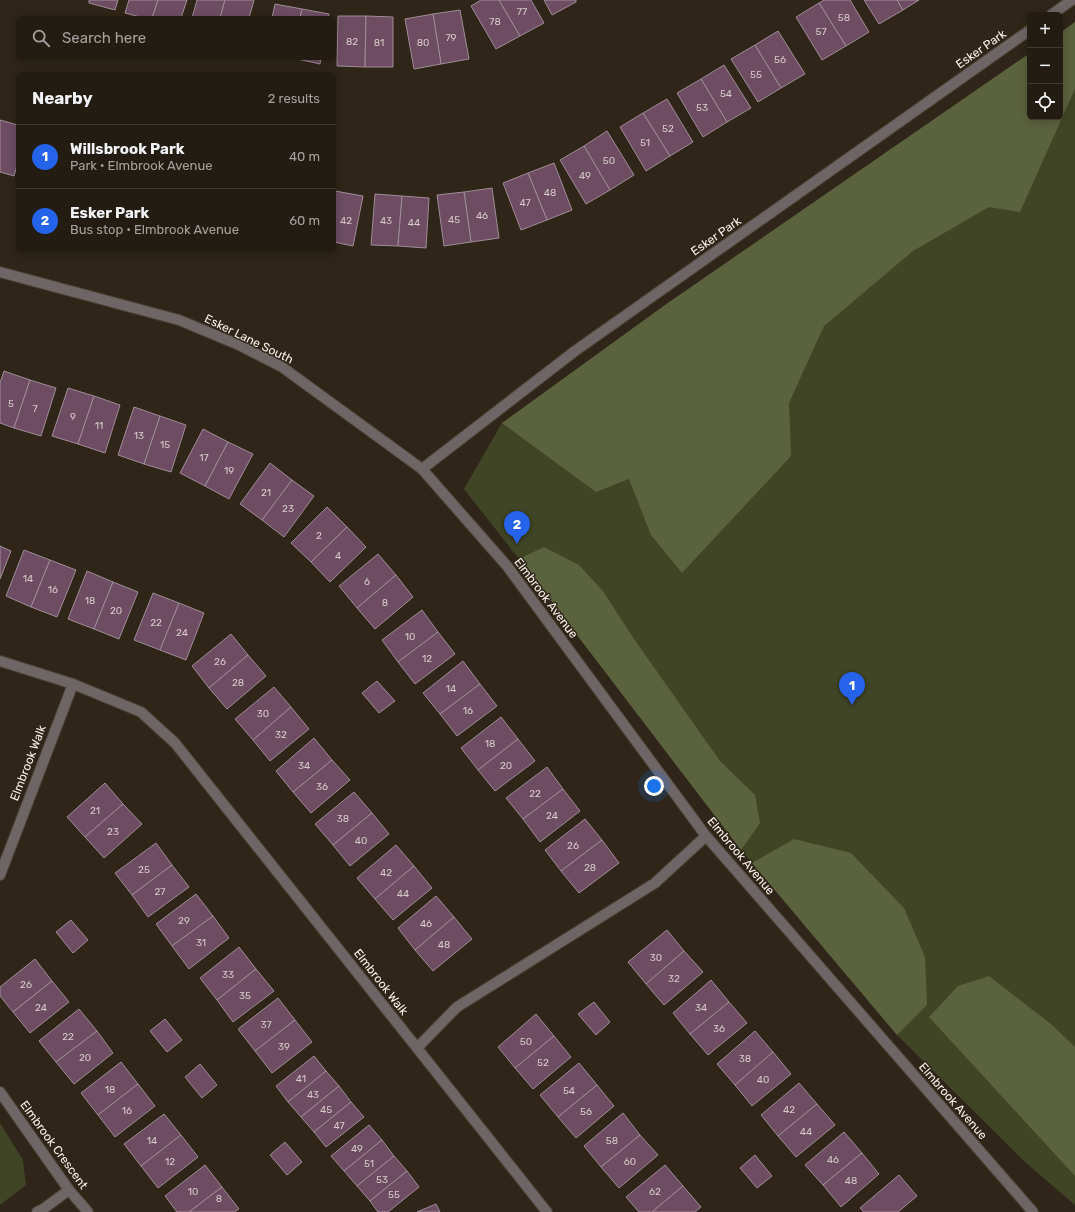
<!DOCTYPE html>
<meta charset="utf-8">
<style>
:root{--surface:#231c12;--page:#2b251b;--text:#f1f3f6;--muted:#a3a19f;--line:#403a32;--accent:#2563eb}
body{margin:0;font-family:Rubik,sans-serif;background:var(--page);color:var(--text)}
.controls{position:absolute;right:12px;top:12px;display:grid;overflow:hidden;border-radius:6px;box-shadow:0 2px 10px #0003}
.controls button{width:36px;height:36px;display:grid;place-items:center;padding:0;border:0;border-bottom:1px solid var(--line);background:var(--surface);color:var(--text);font:20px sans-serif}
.you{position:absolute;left:654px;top:786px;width:14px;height:14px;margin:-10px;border:3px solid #fff;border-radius:50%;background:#1a73e8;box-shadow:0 0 0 6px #1a73e833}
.badge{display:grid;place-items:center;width:26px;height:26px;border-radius:50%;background:var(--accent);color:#fff;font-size:13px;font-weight:700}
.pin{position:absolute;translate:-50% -33px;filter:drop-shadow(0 1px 2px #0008)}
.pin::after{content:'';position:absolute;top:21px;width:14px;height:12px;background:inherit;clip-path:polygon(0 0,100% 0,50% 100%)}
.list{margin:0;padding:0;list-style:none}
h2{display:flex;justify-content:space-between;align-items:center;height:52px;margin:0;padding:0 16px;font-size:17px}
h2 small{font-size:13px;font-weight:400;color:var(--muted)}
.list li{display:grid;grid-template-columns:26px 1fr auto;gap:12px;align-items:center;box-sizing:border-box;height:64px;padding:0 16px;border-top:1px solid var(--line)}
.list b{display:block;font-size:15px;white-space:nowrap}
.list p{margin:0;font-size:13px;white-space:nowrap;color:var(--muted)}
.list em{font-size:13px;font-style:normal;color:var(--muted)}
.icon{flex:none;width:22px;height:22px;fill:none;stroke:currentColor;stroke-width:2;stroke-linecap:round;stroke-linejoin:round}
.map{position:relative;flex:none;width:1075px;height:1212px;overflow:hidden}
.search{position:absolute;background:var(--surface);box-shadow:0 2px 10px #0003;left:16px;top:16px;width:320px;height:44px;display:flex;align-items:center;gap:10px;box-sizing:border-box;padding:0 14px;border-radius:6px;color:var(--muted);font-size:15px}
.panel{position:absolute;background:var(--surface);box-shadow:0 2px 10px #0003;left:16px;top:72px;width:320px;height:180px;border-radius:6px}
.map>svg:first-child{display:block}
</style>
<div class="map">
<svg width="1075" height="1212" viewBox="0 0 1075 1212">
<rect width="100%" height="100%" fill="#2f2518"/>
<!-- green -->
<g fill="#404525">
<path d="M1075 22V1205L1025 1162 897 1035 741 850 519 559 464 489 502 423 665 305 1030 53V117H1060V33Z"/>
<path d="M0 1123 23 1160 26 1185 0 1205Z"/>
</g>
<!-- forest -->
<g fill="#5b623e">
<path d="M1075 22V89L1020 212 989 207 913 251 824 326 789 403 791 456 682 573 651 535 629 479 596 492 502 423 665 305 1030 53V117H1060V33Z"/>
<path d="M544 547 579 565 603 591 634 639 720 761 755 795 760 823 741 850 519 559Z"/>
<path d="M794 839 851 853 904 908 925 957 927 1005 897 1035 752 863Z"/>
<path d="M989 976 1051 1024 1075 1047V1176L929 1017 958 986Z"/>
</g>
<!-- building -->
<g fill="#6e4d62" stroke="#9f8d98">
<path d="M89 0H118L115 10 89 3Z"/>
<path d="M129 0H158L152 18H144L125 13Z"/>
<path d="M158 0H187L181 18H152Z"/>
<path d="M197 0H225L220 18H192Z"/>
<path d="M225 0H254L249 18H220Z"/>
<path d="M481 0H499L520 36 496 49 471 6Z"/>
<path d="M499 0H531L544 23 520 36Z"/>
<path d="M544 0H576V2L552 15Z"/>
<path d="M824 0H850L869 32 846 46 819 3Z"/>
<path d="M864 0H897L903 10 879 24Z"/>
<path d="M897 0H919L903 10Z"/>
<path d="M819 3 846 46 822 60 796 17Z"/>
<path d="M275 4 302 9 300 18H272Z"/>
<path d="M302 9 329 14 328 18H300Z"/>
<path d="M460 10 469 59 441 64 433 14Z"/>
<path d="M433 14 441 64 414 69 405 19Z"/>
<path d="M338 16H366L365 67 337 66Z"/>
<path d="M366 16 393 17V67H365Z"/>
<path d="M778 31 805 74 781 88 755 45Z"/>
<path d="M755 45 781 88 758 102 731 59Z"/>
<path d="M293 58H321L320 64Z"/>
<path d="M724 65 751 108 727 122 701 79Z"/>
<path d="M701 79 727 122 703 137 677 93Z"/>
<path d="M667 99 693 142 670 156 643 113Z"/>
<path d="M643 113 670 156 646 171 620 127Z"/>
<path d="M0 120 18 125V162L14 176 0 172Z"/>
<path d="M607 131 634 175 610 190 584 146Z"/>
<path d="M584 146 610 190 586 204 560 160Z"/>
<path d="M554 163 572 210 547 220 528 173Z"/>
<path d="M528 173 547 220 521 230 503 183Z"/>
<path d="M492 188 499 238 471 242 464 192Z"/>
<path d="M335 191 363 196 353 246 334 242V198Z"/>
<path d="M464 192 471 242 444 246 437 195Z"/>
<path d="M375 194 402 196 398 246 371 245Z"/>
<path d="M402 196 429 198 426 248 398 246Z"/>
<path d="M4 371 30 380 14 428 0 423V383Z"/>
<path d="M30 380 56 388 41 436 14 428Z"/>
<path d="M68 388 94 396 78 444 52 436Z"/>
<path d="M94 396 120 405 105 453 78 444Z"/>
<path d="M134 407 160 416 144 464 118 455Z"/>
<path d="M160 416 186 425 171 472 144 464Z"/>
<path d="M203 429 228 442 205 486 180 473Z"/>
<path d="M228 442 253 454 229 499 205 486Z"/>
<path d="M270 463 292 480 262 520 240 504Z"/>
<path d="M292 480 314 496 284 537 262 520Z"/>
<path d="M327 507 347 527 311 562 291 543Z"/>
<path d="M347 527 366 547 330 582 311 562Z"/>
<path d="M0 546 11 551 0 579Z"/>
<path d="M24 550 50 560 31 607 6 596Z"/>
<path d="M378 554 396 575 357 608 339 586Z"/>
<path d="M50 560 76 570 57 617 31 607Z"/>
<path d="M87 571 113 582 94 629 68 619Z"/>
<path d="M396 575 413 597 375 629 357 608Z"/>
<path d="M113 582 138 592 119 639 94 629Z"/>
<path d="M153 593 179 603 160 650 134 640Z"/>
<path d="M179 603 204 613 186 660 160 650Z"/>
<path d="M422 610 438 632 398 662 382 640Z"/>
<path d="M438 632 455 654 415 684 398 662Z"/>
<path d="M231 634 248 655 209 688 192 666Z"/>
<path d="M248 655 266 676 227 709 209 688Z"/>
<path d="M463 661 480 684 440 714 423 693Z"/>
<path d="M377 681 395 701 379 713 362 693Z"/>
<path d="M480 684 497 706 457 736 440 714Z"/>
<path d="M274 687 291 707 253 740 235 719Z"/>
<path d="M291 707 309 729 270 761 253 740Z"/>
<path d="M501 717 518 739 478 770 461 748Z"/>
<path d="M314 738 332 760 293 792 276 771Z"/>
<path d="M518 739 535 761 495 791 478 770Z"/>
<path d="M332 760 350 780 311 813 293 792Z"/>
<path d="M547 767 563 789 523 819 506 798Z"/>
<path d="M105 783 123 804 85 837 67 817Z"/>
<path d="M563 789 580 811 540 842 523 819Z"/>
<path d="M354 792 372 813 333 845 315 824Z"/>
<path d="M123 804 142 824 104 858 85 837Z"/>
<path d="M372 813 389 834 350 866 333 845Z"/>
<path d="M585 819 602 840 561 871 545 850Z"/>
<path d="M602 840 619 863 579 893 561 871Z"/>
<path d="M156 843 172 865 132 895 115 873Z"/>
<path d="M396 845 414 866 375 899 357 878Z"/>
<path d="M172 865 189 887 148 917 132 895Z"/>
<path d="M414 866 432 888 393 920 375 899Z"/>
<path d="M196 894 213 916 172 946 156 924Z"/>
<path d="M436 896 454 917 415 950 398 928Z"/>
<path d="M213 916 229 938 189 969 172 946Z"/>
<path d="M454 917 472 939 433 971 415 950Z"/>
<path d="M71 920 88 940 73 953 56 932Z"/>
<path d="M667 930 684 951 646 984 628 962Z"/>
<path d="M239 947 256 969 217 1000 200 978Z"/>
<path d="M684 951 703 972 664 1005 646 984Z"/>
<path d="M35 959 52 981 13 1012 0 996V987Z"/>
<path d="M256 969 274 991 233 1022 217 1000Z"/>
<path d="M711 980 729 1002 690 1034 673 1013Z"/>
<path d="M52 981 69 1002 30 1033 13 1012Z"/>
<path d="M278 998 295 1020 255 1051 238 1029Z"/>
<path d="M594 1002 610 1022 596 1035 578 1014Z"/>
<path d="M729 1002 747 1023 708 1055 690 1034Z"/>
<path d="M79 1009 97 1031 56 1062 39 1041Z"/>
<path d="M536 1014 554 1036 515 1068 498 1047Z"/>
<path d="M165 1019 182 1040 167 1052 150 1031Z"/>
<path d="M295 1020 312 1042 272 1073 255 1051Z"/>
<path d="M97 1031 113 1053 74 1084 56 1062Z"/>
<path d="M755 1031 773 1052 735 1085 717 1064Z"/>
<path d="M554 1036 571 1057 533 1089 515 1068Z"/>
<path d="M773 1052 791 1074 752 1106 735 1085Z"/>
<path d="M314 1056 326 1071 288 1102 276 1086Z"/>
<path d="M121 1062 138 1084 98 1115 81 1093Z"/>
<path d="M579 1063 597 1085 558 1117 540 1095Z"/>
<path d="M200 1064 217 1085 202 1098 185 1077Z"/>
<path d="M326 1071 339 1086 301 1117 288 1102Z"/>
<path d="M799 1083 817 1104 778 1136 761 1115Z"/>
<path d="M138 1084 155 1106 115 1137 98 1115Z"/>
<path d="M597 1085 614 1106 576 1138 558 1117Z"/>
<path d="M339 1086 351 1102 314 1132 301 1117Z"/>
<path d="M351 1102 364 1117 326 1147 314 1132Z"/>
<path d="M817 1104 835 1125 796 1157 778 1136Z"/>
<path d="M623 1113 640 1135 601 1167 584 1146Z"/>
<path d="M164 1114 181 1135 141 1166 124 1144Z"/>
<path d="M369 1125 382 1140 344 1171 331 1156Z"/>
<path d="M844 1132 862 1153 823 1185 805 1165Z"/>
<path d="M181 1135 198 1157 158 1188 141 1166Z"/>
<path d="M640 1135 658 1155 619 1188 601 1167Z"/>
<path d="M382 1140 394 1156 357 1186 344 1171Z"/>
<path d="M285 1142 302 1162 287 1175 270 1155Z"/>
<path d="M862 1153 879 1174 841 1207 823 1185Z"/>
<path d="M755 1155 772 1176 757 1188 740 1168Z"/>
<path d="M394 1156 407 1171 370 1201 357 1186Z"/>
<path d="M205 1165 222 1187 189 1212H177L165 1196Z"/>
<path d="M665 1165 683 1186 652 1212H639L626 1197Z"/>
<path d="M407 1171 419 1187 388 1212H378L370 1201Z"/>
<path d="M899 1175 917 1196 898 1212H864L860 1208Z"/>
<path d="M683 1186 701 1207 695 1212H652Z"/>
<path d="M222 1187 239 1209 234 1212H189Z"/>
<path d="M436 1204 440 1212H417Z"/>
</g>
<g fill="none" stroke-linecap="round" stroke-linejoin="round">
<!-- street casing -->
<g stroke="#4b4235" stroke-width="12">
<g id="street">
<path d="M1051 15 1072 0"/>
<path d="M0 272 179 320 239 345 282 367 422 469 507 566 706 836 1033 1212"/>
<path d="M422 469 575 351 1030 30"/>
<path d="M0 661 73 684 141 712 175 743 417 1048 457 1007 655 883 706 836"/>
<path d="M0 875 73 684"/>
<path d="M417 1048 547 1212"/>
<path d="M0 1092 69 1190 88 1212"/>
<path d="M37 1212 43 1209 69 1190"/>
</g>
</g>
<!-- street -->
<use href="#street" stroke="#6e6566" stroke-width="10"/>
</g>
<g text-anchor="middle" stroke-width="3" stroke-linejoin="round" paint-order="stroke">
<!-- number labels -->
<g font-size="10" fill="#d6c9c7">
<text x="522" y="15">77</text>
<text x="844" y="21">58</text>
<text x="495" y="25">78</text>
<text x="821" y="35">57</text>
<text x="451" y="41">79</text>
<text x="352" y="45">82</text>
<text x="379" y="46">81</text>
<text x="423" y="46">80</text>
<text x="780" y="63">56</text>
<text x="756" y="78">55</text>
<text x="726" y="97">54</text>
<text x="702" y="111">53</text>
<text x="668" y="132">52</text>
<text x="645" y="146">51</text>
<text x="609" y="164">50</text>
<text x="585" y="179">49</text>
<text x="550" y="196">48</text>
<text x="525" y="206">47</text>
<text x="482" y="219">46</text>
<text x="454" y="223">45</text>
<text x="346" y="224">42</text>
<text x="386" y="224">43</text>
<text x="414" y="226">44</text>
<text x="11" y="407">5</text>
<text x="35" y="412">7</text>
<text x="73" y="420">9</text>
<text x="99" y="429">11</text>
<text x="139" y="439">13</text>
<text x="165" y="448">15</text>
<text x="204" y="461">17</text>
<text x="229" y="474">19</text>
<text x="266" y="496">21</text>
<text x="288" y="512">23</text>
<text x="319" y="539">2</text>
<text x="338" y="559">4</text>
<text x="28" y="582">14</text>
<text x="367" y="585">6</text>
<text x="53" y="593">16</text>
<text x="90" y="604">18</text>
<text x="385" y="606">8</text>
<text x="116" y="614">20</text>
<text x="156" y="626">22</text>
<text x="182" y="636">24</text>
<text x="410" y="640">10</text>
<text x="427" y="662">12</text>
<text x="220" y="665">26</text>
<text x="238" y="686">28</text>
<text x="451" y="692">14</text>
<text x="468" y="714">16</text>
<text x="263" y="717">30</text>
<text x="281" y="738">32</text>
<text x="490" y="747">18</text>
<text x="304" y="769">34</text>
<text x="506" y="769">20</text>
<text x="322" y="790">36</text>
<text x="535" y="797">22</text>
<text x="95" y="814">21</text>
<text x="552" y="819">24</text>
<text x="343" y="822">38</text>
<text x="113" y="835">23</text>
<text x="361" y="844">40</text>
<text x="573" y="849">26</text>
<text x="590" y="871">28</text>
<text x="144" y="873">25</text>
<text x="386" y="876">42</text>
<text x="160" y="895">27</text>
<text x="403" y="897">44</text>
<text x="184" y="924">29</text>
<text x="426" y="927">46</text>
<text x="201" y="946">31</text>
<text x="444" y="948">48</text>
<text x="656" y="961">30</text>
<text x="228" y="978">33</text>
<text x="674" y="982">32</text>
<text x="26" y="988">26</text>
<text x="245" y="999">35</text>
<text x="41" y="1011">24</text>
<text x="701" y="1011">34</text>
<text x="266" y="1028">37</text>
<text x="719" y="1032">36</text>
<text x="68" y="1040">22</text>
<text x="526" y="1045">50</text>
<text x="284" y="1050">39</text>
<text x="85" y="1061">20</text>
<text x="745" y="1062">38</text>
<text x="543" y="1066">52</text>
<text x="301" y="1082">41</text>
<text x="763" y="1083">40</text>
<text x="110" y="1093">18</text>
<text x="569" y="1094">54</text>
<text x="313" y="1098">43</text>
<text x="326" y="1113">45</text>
<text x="789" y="1113">42</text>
<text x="127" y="1114">16</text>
<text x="586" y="1115">56</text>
<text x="339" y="1129">47</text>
<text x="806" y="1135">44</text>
<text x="152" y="1144">14</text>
<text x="612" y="1144">58</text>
<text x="357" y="1152">49</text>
<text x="833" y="1163">46</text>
<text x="170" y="1165">12</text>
<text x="630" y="1165">60</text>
<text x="369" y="1167">51</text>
<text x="382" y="1183">53</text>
<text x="851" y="1184">48</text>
<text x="193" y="1195">10</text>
<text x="655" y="1195">62</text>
<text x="394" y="1198">55</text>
<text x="219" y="1202">8</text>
</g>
<!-- street labels -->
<g font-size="12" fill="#f8f2e9" stroke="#2f2518">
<text transform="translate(981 49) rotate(-35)" y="4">Esker Park</text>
<text transform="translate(716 236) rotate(-35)" y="4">Esker Park</text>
<text transform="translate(249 339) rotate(26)" y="4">Esker Lane South</text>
<text transform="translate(546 598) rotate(53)" y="4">Elmbrook Avenue</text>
<text transform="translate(28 763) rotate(-69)" y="4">Elmbrook Walk</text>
<text transform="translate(741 856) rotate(50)" y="4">Elmbrook Avenue</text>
<text transform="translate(381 982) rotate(52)" y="4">Elmbrook Walk</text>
<text transform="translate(953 1101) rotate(49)" y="4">Elmbrook Avenue</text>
<text transform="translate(54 1145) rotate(54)" y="4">Elmbrook Crescent</text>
</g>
</g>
</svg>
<div class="controls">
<button>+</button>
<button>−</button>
<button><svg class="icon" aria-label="locate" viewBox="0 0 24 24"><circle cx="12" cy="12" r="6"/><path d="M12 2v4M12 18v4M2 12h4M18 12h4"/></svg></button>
</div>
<div class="you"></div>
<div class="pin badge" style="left:852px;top:705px">1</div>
<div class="pin badge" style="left:517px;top:544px">2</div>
<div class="search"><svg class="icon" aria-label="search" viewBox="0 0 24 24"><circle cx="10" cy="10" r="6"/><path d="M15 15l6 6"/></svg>Search here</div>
<section class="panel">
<h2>Nearby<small>2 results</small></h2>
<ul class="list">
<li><span class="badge">1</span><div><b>Willsbrook Park</b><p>Park · Elmbrook Avenue</p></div><em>40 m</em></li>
<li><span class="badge">2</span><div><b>Esker Park</b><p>Bus stop · Elmbrook Avenue</p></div><em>60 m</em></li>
</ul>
</section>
</div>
